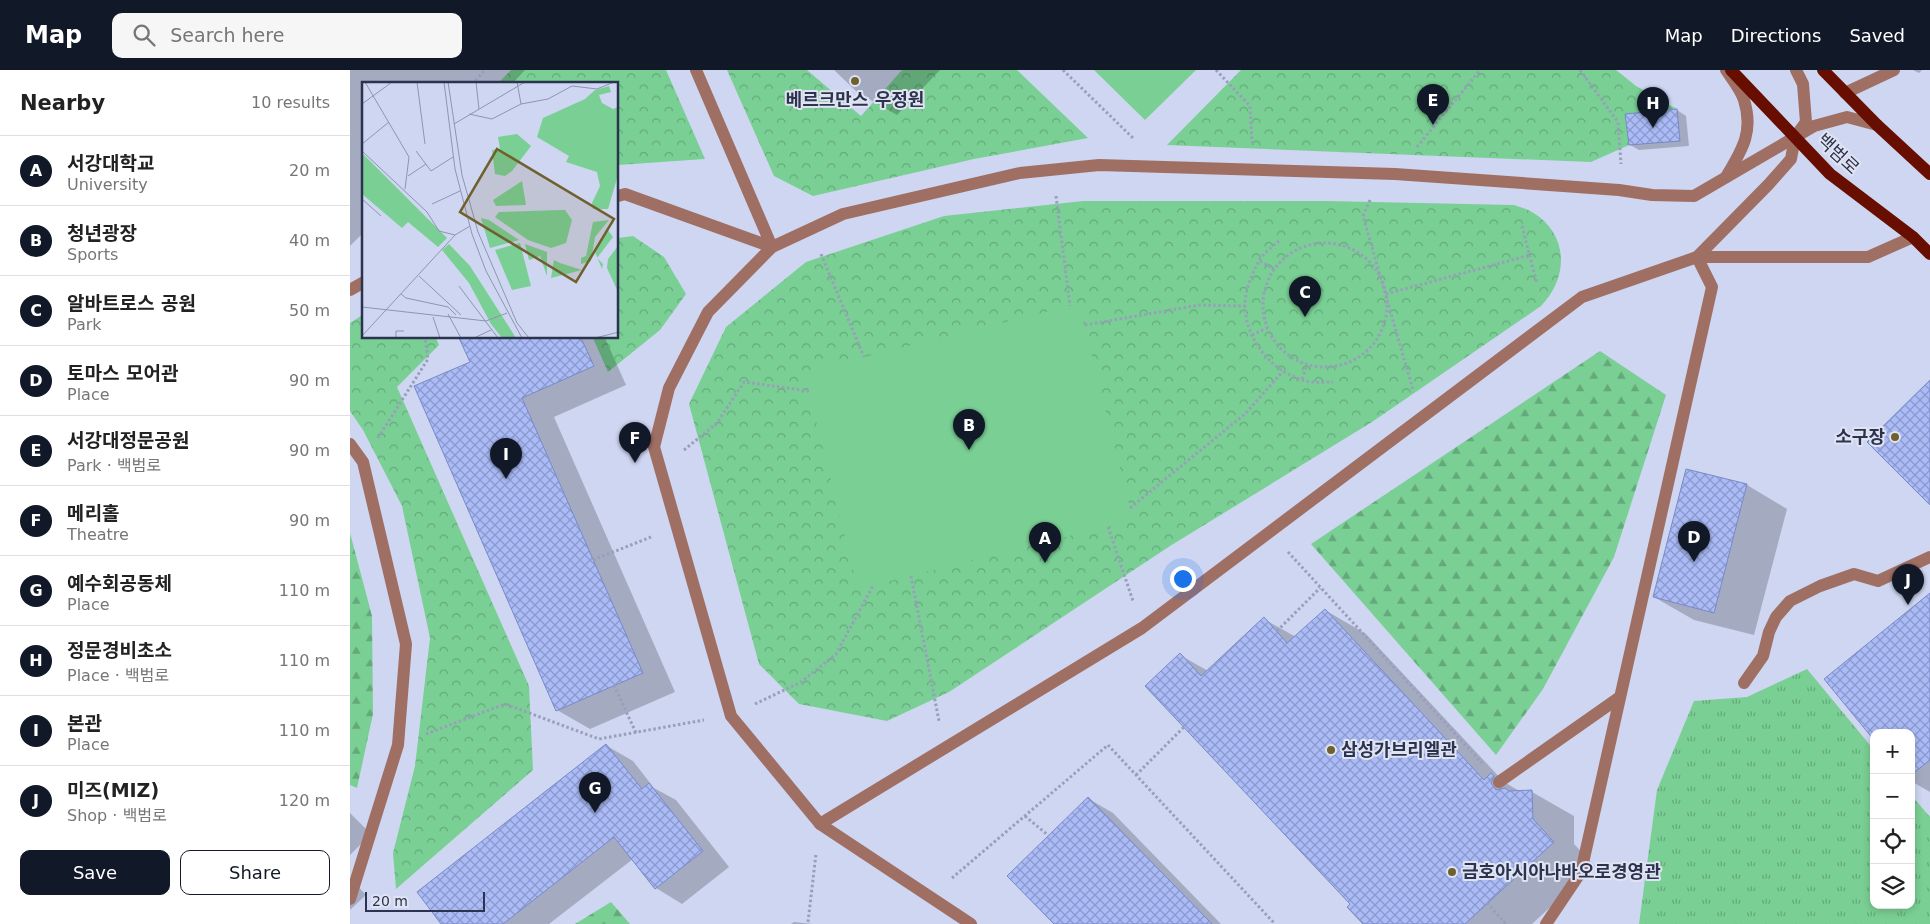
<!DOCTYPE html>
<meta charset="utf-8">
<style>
:root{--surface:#fff;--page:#f6f6f6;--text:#222;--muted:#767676;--line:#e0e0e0;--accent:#111827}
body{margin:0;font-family:"DejaVu Sans","Noto Sans KR",sans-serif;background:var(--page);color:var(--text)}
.controls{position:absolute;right:15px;bottom:15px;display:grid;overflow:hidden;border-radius:10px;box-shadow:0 2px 8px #0003}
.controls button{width:45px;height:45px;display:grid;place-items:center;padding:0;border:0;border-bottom:1px solid var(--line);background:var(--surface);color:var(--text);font:25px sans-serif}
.scale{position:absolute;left:15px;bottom:12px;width:120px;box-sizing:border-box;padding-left:5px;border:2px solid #2c334e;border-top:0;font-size:14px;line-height:18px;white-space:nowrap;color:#2c334e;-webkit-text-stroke:4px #e0e4f2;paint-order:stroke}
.you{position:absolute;left:832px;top:508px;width:18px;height:18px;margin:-12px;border:4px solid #fff;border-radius:50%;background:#1a73e8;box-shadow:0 0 0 8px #1a73e833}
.badge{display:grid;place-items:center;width:32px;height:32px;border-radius:50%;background:var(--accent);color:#fff;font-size:16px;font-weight:700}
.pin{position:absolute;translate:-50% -41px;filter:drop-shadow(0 1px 2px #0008)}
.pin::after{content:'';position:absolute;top:26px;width:18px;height:15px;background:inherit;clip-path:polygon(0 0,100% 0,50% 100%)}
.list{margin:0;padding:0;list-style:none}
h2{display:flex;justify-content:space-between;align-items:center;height:65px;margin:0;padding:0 20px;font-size:21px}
h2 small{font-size:16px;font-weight:400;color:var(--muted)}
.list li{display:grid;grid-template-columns:32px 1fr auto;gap:15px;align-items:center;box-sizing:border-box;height:70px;padding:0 20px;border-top:1px solid var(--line)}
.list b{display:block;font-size:19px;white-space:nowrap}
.list p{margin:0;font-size:16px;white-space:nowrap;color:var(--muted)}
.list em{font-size:16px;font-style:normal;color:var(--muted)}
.actions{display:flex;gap:10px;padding:15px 20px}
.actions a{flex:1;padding:11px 0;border:1px solid var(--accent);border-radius:10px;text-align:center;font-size:18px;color:var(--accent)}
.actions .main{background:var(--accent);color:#fff}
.icon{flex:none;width:28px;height:28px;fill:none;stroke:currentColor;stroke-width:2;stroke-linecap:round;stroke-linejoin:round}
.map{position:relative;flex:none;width:1580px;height:854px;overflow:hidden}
header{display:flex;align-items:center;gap:30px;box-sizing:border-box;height:70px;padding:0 25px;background:var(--accent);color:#fff}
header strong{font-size:24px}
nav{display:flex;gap:28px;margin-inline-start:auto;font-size:18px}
.search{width:350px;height:45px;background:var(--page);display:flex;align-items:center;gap:12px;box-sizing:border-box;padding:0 18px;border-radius:10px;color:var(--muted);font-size:19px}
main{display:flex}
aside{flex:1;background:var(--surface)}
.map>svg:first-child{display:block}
</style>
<header>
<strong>Map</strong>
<div class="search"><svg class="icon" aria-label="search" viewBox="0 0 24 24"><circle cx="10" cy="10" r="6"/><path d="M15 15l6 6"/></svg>Search here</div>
<nav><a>Map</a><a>Directions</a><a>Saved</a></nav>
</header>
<main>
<aside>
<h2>Nearby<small>10 results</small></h2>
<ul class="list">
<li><span class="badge">A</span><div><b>서강대학교</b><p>University</p></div><em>20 m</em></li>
<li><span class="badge">B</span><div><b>청년광장</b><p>Sports</p></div><em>40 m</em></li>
<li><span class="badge">C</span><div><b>알바트로스 공원</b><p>Park</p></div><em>50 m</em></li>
<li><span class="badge">D</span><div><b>토마스 모어관</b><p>Place</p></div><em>90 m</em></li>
<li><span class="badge">E</span><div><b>서강대정문공원</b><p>Park · 백범로</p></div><em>90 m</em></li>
<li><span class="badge">F</span><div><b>메리홀</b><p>Theatre</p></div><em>90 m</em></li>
<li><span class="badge">G</span><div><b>예수회공동체</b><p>Place</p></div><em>110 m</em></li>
<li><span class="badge">H</span><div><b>정문경비초소</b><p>Place · 백범로</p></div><em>110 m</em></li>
<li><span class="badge">I</span><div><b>본관</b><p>Place</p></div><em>110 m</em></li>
<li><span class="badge">J</span><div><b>미즈(MIZ)</b><p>Shop · 백범로</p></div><em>120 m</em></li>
</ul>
<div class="actions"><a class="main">Save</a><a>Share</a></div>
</aside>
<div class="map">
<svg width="1580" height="854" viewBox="0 0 1580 854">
<defs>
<pattern id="grass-tufts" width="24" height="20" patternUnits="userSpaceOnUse" patternTransform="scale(1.25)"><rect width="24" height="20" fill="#7ad094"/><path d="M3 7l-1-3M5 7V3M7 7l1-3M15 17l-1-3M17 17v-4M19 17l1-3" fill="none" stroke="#64a97b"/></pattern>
<pattern id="forest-firs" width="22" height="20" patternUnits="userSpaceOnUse" patternTransform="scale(1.25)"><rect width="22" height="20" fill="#7ad094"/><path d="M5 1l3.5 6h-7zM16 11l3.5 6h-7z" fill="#64a97b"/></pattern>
<pattern id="park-crowns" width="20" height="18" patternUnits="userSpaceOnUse" patternTransform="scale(1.25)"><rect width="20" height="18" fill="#7ad094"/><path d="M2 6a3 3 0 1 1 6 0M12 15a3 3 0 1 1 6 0" fill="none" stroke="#64a97b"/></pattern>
<pattern id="building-cross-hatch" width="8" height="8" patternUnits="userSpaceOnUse" patternTransform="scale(1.25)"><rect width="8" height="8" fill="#aabbf7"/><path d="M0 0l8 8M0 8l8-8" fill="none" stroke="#8b99ca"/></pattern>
</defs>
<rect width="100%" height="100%" fill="#ced6f2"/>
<!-- grass -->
<path fill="url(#grass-tufts)" d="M1457 599 1524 680V835H1561V725L1580 747V854H1289L1307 720 1344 631 1397 627Z"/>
<!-- forest -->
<g fill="url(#forest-firs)">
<path d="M1250 281 1316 325 1264 487 1193 619 1146 685 961 474Z"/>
<path d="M0 463 22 546 23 644 7 718 0 715Z"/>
<path d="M261 832 280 854H225Z"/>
</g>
<!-- park -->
<g fill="url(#park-crowns)">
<path d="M161 0H316L355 89 268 95V14H147Z"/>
<path d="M377 0H457L511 46 552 0H667L738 68 624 89 463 126 424 106Z"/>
<path d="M891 0H1266L1286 16 1327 39 1330 71 1279 75 1241 92 817 75Z"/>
<path d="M733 131H976L1164 135C1170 137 1177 139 1182 142 1219 164 1219 207 1191 236L1022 352 820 476 599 622 537 651 449 634 409 594 339 334 376 257 456 192 594 146Z"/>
<path d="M283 166 314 187 336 224 310 260 258 302 243 268H268V168Z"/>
<path d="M14 244V268H86L89 275 47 317 179 616 183 700 46 819 43 783 65 696 80 568 52 436 13 360 0 341V253Z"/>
</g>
<!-- garden -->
<g fill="#7ad094">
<path d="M744 0H846L795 50Z"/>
<path d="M729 234 783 450 508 519 454 302Z"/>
</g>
<!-- shadow -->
<g fill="#0003">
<path d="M0 0H175L162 14H14V162L0 176Z"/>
<path d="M484 0H590L547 45 507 22Z"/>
<path d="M1563 0H1572L1569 3Z"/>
<path d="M1327 40 1336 46 1339 76 1289 80 1280 75Z"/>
<path d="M111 268H255L276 315 204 347 325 622 240 659 207 640 122 293Z"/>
<path d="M1397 415 1437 439 1404 565 1344 550 1304 527Z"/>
<path d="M1580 524V722L1561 711V663L1476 609Z"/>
<path d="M975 540 1016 564 1154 712 1171 722H1182L1224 746V774L1245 796 1182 854H1015L830 585 858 601 914 549 946 567Z"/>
<path d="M257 676 283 691 304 718 326 730 379 797 332 834 306 818 283 789 199 854H93Z"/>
<path d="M739 729 763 743 871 854H706Z"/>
<path d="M0 743 21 764 0 785Z"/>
<path d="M0 808 16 825 0 840Z"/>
<path d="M444 852 463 854H441Z"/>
</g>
<!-- building -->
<g fill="url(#building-cross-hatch)" stroke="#7889c9">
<path d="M1327 39 1330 71 1279 75 1275 44Z"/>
<path d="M109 268H231L244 296 172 328 293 603 206 641 64 316 120 292Z"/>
<path d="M1580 310V435L1517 372Z"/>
<path d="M1336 399 1397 414 1364 543 1303 527Z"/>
<path d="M1580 523V690L1561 705V663H1524V670L1474 609Z"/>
<path d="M975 539 1134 710 1141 703 1144 706 1141 713 1146 720 1155 718 1159 721 1182 720 1183 749 1204 772 1115 854H1013L997 837 1000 834 795 616 830 583 851 606 914 547 937 573Z"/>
<path d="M256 674 292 719 299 713 353 781 305 819 264 767 153 854H91L67 822Z"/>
<path d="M738 727 862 854H704L657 806Z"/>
</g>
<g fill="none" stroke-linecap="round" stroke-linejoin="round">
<!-- path -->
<g stroke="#979fba" stroke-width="3" stroke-dasharray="2.5 2.5" stroke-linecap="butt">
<path d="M713 0 783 68"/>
<path d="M866 0 900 36 902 73"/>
<path d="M1230 0 1268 52 1271 94"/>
<path d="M122 14 135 0"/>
<path d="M1067 77 1130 0"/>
<path d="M706 126 720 236"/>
<path d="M1020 130 1013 146 1063 320"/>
<path d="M1172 156 1187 214"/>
<path d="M929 171C923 176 915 182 910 189 902 203 895 220 895 236 896 271 923 303 956 311 965 313 975 312 983 312"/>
<circle cx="975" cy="235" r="62"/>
<path d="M471 184 514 287"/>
<path d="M910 191 924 199"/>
<path d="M1036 224 1180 185"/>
<path d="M735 255 849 235 895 236"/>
<path d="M902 265 917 258"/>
<path d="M952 309 957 295"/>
<path d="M28 368 78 289 75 268"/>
<path d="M334 380 367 353 394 312 459 321"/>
<path d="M780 438 896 343 933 301"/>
<path d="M758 457 783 531"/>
<path d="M938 482 1132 693"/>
<path d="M243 490 301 467"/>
<path d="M561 506 589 651"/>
<path d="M927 561 970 518"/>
<path d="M264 615 286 663"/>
<path d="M405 634 451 612 486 584 523 516"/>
<path d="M76 664 155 634 249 669 354 650"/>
<path d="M786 705 834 657"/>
<path d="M675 746 699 766"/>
<path d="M602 808 758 675 925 854"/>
<path d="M1137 833 1156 854"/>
<path d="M458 852 466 784"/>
</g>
<!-- minor -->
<g stroke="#a06f64" stroke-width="12">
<path d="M1495 23 1544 0"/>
<path d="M1527 55 1497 47 1464 56 1344 126 1302 125 1269 120 1045 104 749 95 670 103 493 144 422 177 358 242 319 318 304 377 381 646 470 754 792 558 1232 227 1347 187H1518L1563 167"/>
<path d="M1376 107C1392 80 1404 62 1394 30 1391 20 1382 9 1376 0"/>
<path d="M268 126 275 124 422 177 346 0"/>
<path d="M0 220 14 212"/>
<path d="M0 374 13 392 56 574 48 675 0 829"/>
<path d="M1394 613 1413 586 1419 562 1426 547 1440 531 1470 516 1504 504 1528 511 1580 487"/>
<path d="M1149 712 1270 627"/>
<path d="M470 754 621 854"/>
<path d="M1196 854 1231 802 1362 217 1347 187 1418 115 1441 89 1445 67 1456 52 1453 14 1446 0"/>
</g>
<!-- major -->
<g stroke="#670e00" stroke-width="12">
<path d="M1381 0 1480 104 1563 167 1580 184"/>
<path d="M1473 0 1527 55 1580 104"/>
</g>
</g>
<!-- markers -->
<g fill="#6f602d" stroke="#e0e4f2" stroke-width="2">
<circle cx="505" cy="11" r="5"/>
<circle cx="1545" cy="367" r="5"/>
<circle cx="981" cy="680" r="5"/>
<circle cx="1102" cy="802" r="5"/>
</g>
<g text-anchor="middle" stroke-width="4" stroke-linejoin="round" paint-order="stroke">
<!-- poi labels -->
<g font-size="18" font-weight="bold" fill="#2c334e" stroke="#e0e4f2" text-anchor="start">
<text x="505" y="36" text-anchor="middle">베르크만스 우정원</text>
<text x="1535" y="373" text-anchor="end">소구장</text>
<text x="991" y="686">삼성가브리엘관</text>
<text x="1112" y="808">금호아시아나바오로경영관</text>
</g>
<!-- street labels -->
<g font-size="18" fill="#2c334e" stroke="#e0e4f2">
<text transform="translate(1488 84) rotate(43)" y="6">백범로</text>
</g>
</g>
<!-- overview -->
<g transform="translate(12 12)">
<rect width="256" height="256" fill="#ced6f2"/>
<path d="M155 52 169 64 150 89 143 94 133 92 130 68 138 67 136 55Z" fill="#7ad094"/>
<path d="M247 4 249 10 237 13 240 21 251 27 256 25V93L246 127H231L230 121 238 104 235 90 204 80 207 74 175 55 181 36 223 17 233 8ZM160 99 164 123 134 124 131 118ZM245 147 251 155 235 176 241 182 240 187 233 170Z" fill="#7ad094"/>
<path d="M0 71 85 156 76 165 46 140 40 146 0 112ZM197 128H203L210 138 204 161 189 166 166 158 133 135 137 130ZM119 136 127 138 157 158 128 166ZM247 138 233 155 229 179 219 182V176L224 174 231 140ZM87 162 108 184 154 256H140L129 242 107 201 80 168ZM163 162 185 170V194L178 174 167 178ZM192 178 198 181 220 188 189 196Z" fill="#7ad094"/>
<path d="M176 132 199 139 194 158 171 151ZM158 161 169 204 150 208 133 168ZM256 164V210L245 186 246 177Z" fill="#7ad094"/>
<path fill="none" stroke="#8d95b0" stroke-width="1" d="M3 0 47 75 43 107M55 0 63 62M82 0 93 87 110 152 124 189 160 256M86 0 100 93 116 150 155 241 167 256M114 0 117 27M155 0 159 22M0 22 30 0M107 32 130 37 159 22 186 17 210 4 235 7 252 0M92 42 163 0M0 62 27 40M0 69 65 130 77 149 93 153 108 144M54 69 69 89 91 75M46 94 64 82M0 117 19 134M70 122 98 109M57 194 99 233M97 204 136 256M39 212 44 216 86 225 94 233M0 225 124 239 145 231M86 232 99 256M71 235 78 256M0 254 93 153M34 256V249H42M112 256 129 248M233 256 257 250"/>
<path fill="#6f602d" fill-opacity="0.15" stroke="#6f602d" stroke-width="2.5" d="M135 67 252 137 214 200 98 130Z"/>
<rect width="256" height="256" fill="none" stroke="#2c334e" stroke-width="2.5"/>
</g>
</svg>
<div class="controls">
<button>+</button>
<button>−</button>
<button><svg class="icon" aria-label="locate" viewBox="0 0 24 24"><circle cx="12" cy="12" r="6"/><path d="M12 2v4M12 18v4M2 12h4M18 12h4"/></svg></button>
<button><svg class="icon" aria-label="layers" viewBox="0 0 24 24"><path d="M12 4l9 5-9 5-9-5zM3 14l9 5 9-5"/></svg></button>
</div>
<div class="scale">20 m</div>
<div class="you"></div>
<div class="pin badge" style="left:695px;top:493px">A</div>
<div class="pin badge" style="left:619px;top:380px">B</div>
<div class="pin badge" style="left:955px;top:247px">C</div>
<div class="pin badge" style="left:1344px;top:492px">D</div>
<div class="pin badge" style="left:1083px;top:55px">E</div>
<div class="pin badge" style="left:285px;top:393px">F</div>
<div class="pin badge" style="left:245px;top:743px">G</div>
<div class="pin badge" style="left:1303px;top:58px">H</div>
<div class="pin badge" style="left:156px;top:409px">I</div>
<div class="pin badge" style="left:1558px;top:535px">J</div>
</div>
</main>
